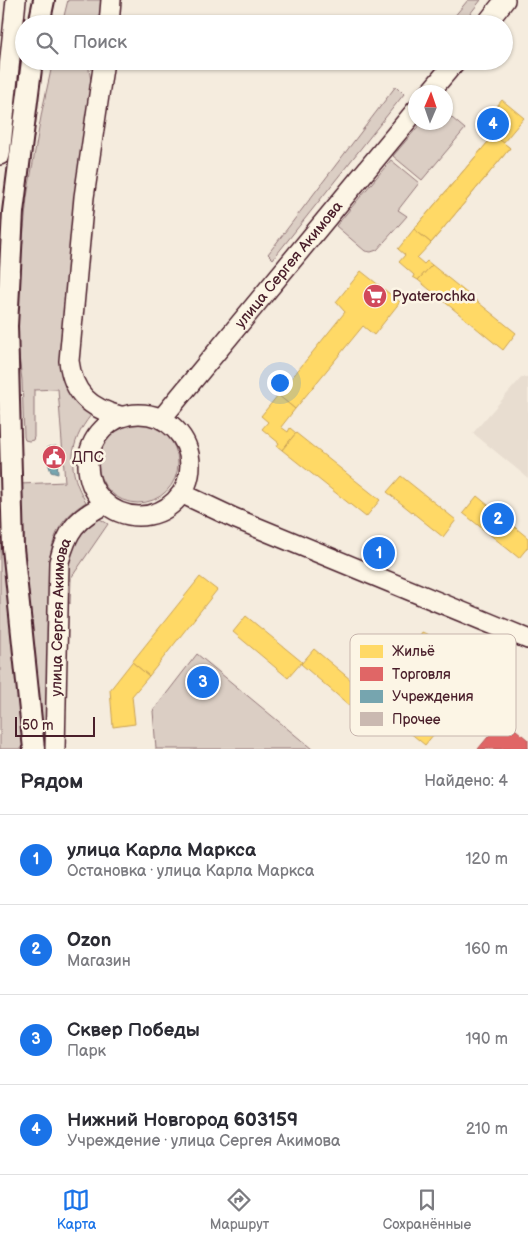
<!DOCTYPE html>
<html lang="ru">
<meta charset="utf-8">
<style>
:root{--surface:#fff;--page:#f7f7f7;--text:#2b2b33;--muted:#7c7c81;--line:#e1e1e2;--accent:#1a73e8}
body{margin:0;font-family:"Balsamiq Sans",sans-serif;background:var(--page);color:var(--text)}
.compass{position:absolute;left:408px;top:85px;width:45px;height:45px;border-radius:50%;background:var(--surface);box-shadow:0 1px 4px #0004;rotate:2deg}
.scale{position:absolute;left:15px;bottom:12px;width:80px;box-sizing:border-box;padding-left:5px;border:2px solid #4a1f2b;border-top:0;font-size:14px;line-height:18px;white-space:nowrap;color:#4a1f2b;-webkit-text-stroke:4px #fcf5e5;paint-order:stroke}
.you{position:absolute;left:279px;top:382px;width:18px;height:18px;margin:-12px;border:4px solid #fff;border-radius:50%;background:#1a73e8;box-shadow:0 0 0 8px #1a73e833}
.badge{display:grid;place-items:center;width:32px;height:32px;border-radius:50%;background:var(--accent);color:#fff;font-size:16px;font-weight:700}
.pin{position:absolute;translate:-50% -50%;border:2px solid #fff;box-shadow:0 1px 5px #0006}
.list{margin:0;padding:0;list-style:none}
h2{display:flex;justify-content:space-between;align-items:center;height:65px;margin:0;padding:0 20px;font-size:21px}
h2 small{font-size:16px;font-weight:400;color:var(--muted)}
.list li{display:grid;grid-template-columns:32px 1fr auto;gap:15px;align-items:center;box-sizing:border-box;height:90px;padding:0 20px;border-top:1px solid var(--line)}
.list b{display:block;font-size:19px;white-space:nowrap}
.list p{margin:0;font-size:16px;white-space:nowrap;color:var(--muted)}
.list em{font-size:16px;font-style:normal;color:var(--muted)}
.icon{flex:none;width:28px;height:28px;fill:none;stroke:currentColor;stroke-width:2;stroke-linecap:round;stroke-linejoin:round}
.map{position:relative;flex:none;width:528px;height:749px;overflow:hidden}
.search{position:absolute;background:var(--surface);box-shadow:0 1px 4px #0004;left:15px;right:15px;top:15px;height:55px;display:flex;align-items:center;gap:12px;box-sizing:border-box;padding:0 18px;border-radius:28px;color:var(--muted);font-size:19px}
.sheet{height:425px;background:var(--surface)}
nav{display:flex;justify-content:space-around;align-items:center;box-sizing:border-box;height:70px;border-top:1px solid var(--line);background:var(--surface);font-size:14px;color:var(--muted)}
nav a{display:grid;justify-items:center;gap:2px}
nav .on{color:var(--accent)}
.map>svg:first-child{display:block}
</style>
<div class="map">
<svg width="528" height="749" viewBox="0 0 528 749">
<rect width="100%" height="100%" fill="#f5ecde"/>
<filter id="ink" filterUnits="userSpaceOnUse"><feTurbulence type="fractalNoise" baseFrequency=".02" numOctaves="2"/><feDisplacementMap in="SourceGraphic" scale="10" xChannelSelector="R" yChannelSelector="G"/><feConvolveMatrix kernelMatrix="1 2 1 2 8 2 1 2 1" color-interpolation-filters="sRGB"/></filter>
<g filter="url(#ink)">
<!-- built -->
<path fill="#e8ddd0" d="M522 377 528 378V478L473 433Z"/>
<!-- green -->
<g fill="#dbcec4" stroke="#927678">
<path d="M68 0H102V24H62Z"/>
<path d="M468 0H481L462 24H448Z"/>
<path d="M53 61H90L89 70 93 90 67 275 61 362 66 388 75 402 91 415C68 444 67 471 86 502 63 517 54 531 50 558L48 749H43L21 567 24 534 20 484 65 482 58 389 34 390V437L33 440 29 441 25 440 24 437 22 380 16 332 20 270 27 197 42 111Z"/>
<path d="M396 86 404 94 273 259 268 254Z"/>
<path d="M446 113 465 129 422 180 393 156 421 123 446 122Z"/>
<path d="M391 160 419 183 398 210 407 216 377 250 371 252 365 251 336 226Z"/>
<circle cx="138" cy="463" r="40"/>
<path d="M100 519 108 524 71 578 70 604C57 586 72 521 100 519Z"/>
<path d="M0 533 3 536 25 749H0Z"/>
<path d="M197 654 312 749H156L153 711Z"/>
</g>
<!-- homes -->
<g fill="#ffd966" stroke="#c9a154">
<path d="M502 100 524 118 503 143 510 148 431 243 414 229 494 135 481 125Z"/>
<path d="M494 135 510 148 431 243 414 229Z"/>
<path d="M414 229 431 243 417 258 424 264 427 261 432 265 418 280 413 277 414 275 399 262 405 255 398 249Z"/>
<path d="M432 265 516 333 503 350 418 280Z"/>
<path d="M361 271 400 302 374 335 363 326 295 409 278 395 345 312 336 302Z"/>
<path d="M278 395 295 409 281 427 288 432 290 428 296 433 282 450 277 446 279 443 262 429 268 422 261 416Z"/>
<path d="M296 433 380 500 366 517 282 450Z"/>
<path d="M401 476 456 520 443 537 387 492Z"/>
<path d="M477 496 528 538V547L519 558 463 513Z"/>
<path d="M200 577 217 590 149 676 132 662Z"/>
<path d="M246 616 302 662 288 678 233 632Z"/>
<path d="M422 632 484 660 479 672 417 644Z"/>
<path d="M314 649 370 696 357 712 301 664Z"/>
<path d="M132 662 149 676 132 696 135 724 113 727 110 690Z"/>
<path d="M381 684 438 729 425 745 369 699Z"/>
</g>
<!-- shops -->
<path fill="#e06666" stroke="#b35154" d="M503 719 528 740V749H478Z"/>
<!-- public -->
<path fill="#76a5af" stroke="#697d87" d="M56 446 58 474 51 472 49 466 48 462H51V453H48V447Z"/>
<!-- building -->
<path fill="#cab9b1" stroke="#4a1f2b" d="M79 61H88L87 67 78 66Z"/>
<g fill="none" stroke-linecap="round" stroke-linejoin="round">
<!-- secondary casing -->
<g stroke="#4a1f2b" stroke-width="22">
<g id="secondary">
<path d="M109 24 111 0"/>
<path d="M486 24 505 0"/>
<path d="M104 61 84 197 69 361C73 393 89 408 120 416"/>
<path d="M430 92 456 61"/>
<path d="M0 155 16 0"/>
<circle cx="139" cy="465" r="51"/>
<path id="s1" d="M162 418 416 110"/>
<path d="M183 494 234 518 528 639"/>
<path id="s2" d="M55 749 59 562C67 531 76 518 106 504"/>
</g>
</g>
<!-- primary casing -->
<g stroke="#4a1f2b" stroke-width="24">
<g id="primary">
<path d="M39 24 44 0"/>
<path d="M32 61 13 212 7 326 13 548 34 749"/>
</g>
</g>
<!-- secondary -->
<use href="#secondary" stroke="#fcf5e5" stroke-width="19"/>
<!-- primary -->
<use href="#primary" stroke="#fcf5e5" stroke-width="20"/>
</g>
</g>
<!-- icons -->
<defs>
<g id="supermarket-disc" transform="scale(1.25)"><circle r="9.5" fill="#d1495b" stroke="#fcf5e5"/><path d="M-6-5.5h2.5l.6 2H6L4.5 2H-2.5L-4.4-4H-6ZM-1.5 3.2a1.3 1.3 0 1 0 .1 0ZM3 3.2a1.3 1.3 0 1 0 .1 0Z" fill="#fff"/></g>
<g id="civic-disc" transform="scale(1.25)"><circle r="9.5" fill="#d1495b" stroke="#fcf5e5"/><path d="M-.6-6.5H3V-4.5H.6V-3L4-1V1h2V6H-6V1h2V-1L-.6-3ZM-1.2 2.5V6h2.4V2.5Z" fill="#fff"/></g>
</defs>
<g fill-rule="evenodd">
<use href="#supermarket-disc" x="375" y="296"/>
<use href="#civic-disc" x="54" y="457"/>
</g>
<g text-anchor="middle" stroke-width="5" stroke-linejoin="round" paint-order="stroke">
<!-- street labels -->
<g font-size="15" fill="#4a1f2b" stroke="#fcf5e5">
<text dy="5" stroke="none"><textPath href="#s1" startOffset="199">улица Сергея Акимова</textPath></text>
<text dy="5" stroke="none"><textPath href="#s2" startOffset="132">улица Сергея Акимова</textPath></text>
</g>
<!-- poi labels -->
<g font-size="15" fill="#4a1f2b" stroke="#fcf5e5" text-anchor="start">
<text x="392" y="301">Pyaterochka</text>
<text x="72" y="462">ДПС</text>
</g>
</g>
<!-- legend -->
<rect x="350" y="634" width="166" height="102" rx="8" fill="#fcf5e5" stroke="#c7b5ad" stroke-width="1"/>
<rect x="360" y="645" width="23" height="13" fill="#ffd966"/>
<rect x="360" y="667" width="23" height="14" fill="#e06666"/>
<rect x="360" y="690" width="23" height="13" fill="#76a5af"/>
<rect x="360" y="712" width="23" height="14" fill="#cab9b1"/>
<g font-size="14" fill="#4a1f2b">
<text x="392" y="656">Жильё</text>
<text x="392" y="679">Торговля</text>
<text x="392" y="701">Учреждения</text>
<text x="392" y="724">Прочее</text>
</g>
</svg>
<svg class="compass" viewBox="-18 -18 36 36"><path d="M0-13l5 13h-10z" fill="#e53935"/><path d="M0 13l5-13h-10z" fill="#7c7c81"/></svg>
<div class="scale">50 m</div>
<div class="you"></div>
<div class="pin badge" style="left:379px;top:553px">1</div>
<div class="pin badge" style="left:498px;top:519px">2</div>
<div class="pin badge" style="left:203px;top:682px">3</div>
<div class="pin badge" style="left:493px;top:124px">4</div>
<div class="search"><svg class="icon" aria-label="search" viewBox="0 0 24 24"><circle cx="10" cy="10" r="6"/><path d="M15 15l6 6"/></svg>Поиск</div>
</div>
<section class="sheet">
<h2>Рядом<small>Найдено: 4</small></h2>
<ul class="list">
<li><span class="badge">1</span><div><b>улица Карла Маркса</b><p>Остановка · улица Карла Маркса</p></div><em>120 m</em></li>
<li><span class="badge">2</span><div><b>Ozon</b><p>Магазин</p></div><em>160 m</em></li>
<li><span class="badge">3</span><div><b>Сквер Победы</b><p>Парк</p></div><em>190 m</em></li>
<li><span class="badge">4</span><div><b>Нижний Новгород 603159</b><p>Учреждение · улица Сергея Акимова</p></div><em>210 m</em></li>
</ul>
</section>
<nav>
<a class="on"><svg class="icon" aria-label="map" viewBox="0 0 24 24"><path d="M3 6l6-2 6 2 6-2v14l-6 2-6-2-6 2zM9 4v14M15 6v14"/></svg>Карта</a>
<a><svg class="icon" aria-label="directions" viewBox="0 0 24 24"><path d="M12 3l9 9-9 9-9-9zM9 14v-3h6M13 9l2 2-2 2"/></svg>Маршрут</a>
<a><svg class="icon" aria-label="saved" viewBox="0 0 24 24"><path d="M7 4h10v16l-5-4-5 4z"/></svg>Сохранённые</a>
</nav>
